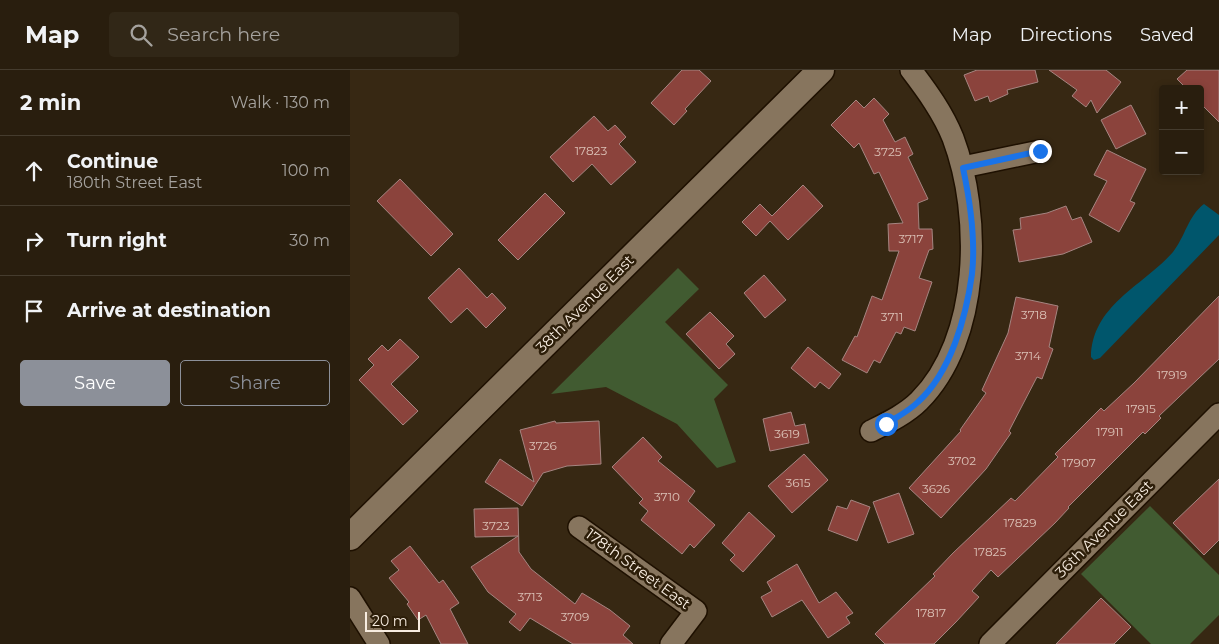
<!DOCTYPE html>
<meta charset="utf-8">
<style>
:root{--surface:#291e0e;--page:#312717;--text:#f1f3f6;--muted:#a5a29e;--line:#453c2e;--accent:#8c9099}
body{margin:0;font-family:Montserrat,sans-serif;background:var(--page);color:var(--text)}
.controls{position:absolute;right:15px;top:15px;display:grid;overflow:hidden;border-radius:5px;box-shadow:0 2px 8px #0003}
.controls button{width:45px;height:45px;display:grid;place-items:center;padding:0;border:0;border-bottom:1px solid var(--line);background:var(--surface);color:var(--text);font:25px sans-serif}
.scale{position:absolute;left:15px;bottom:12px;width:55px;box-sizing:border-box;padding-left:5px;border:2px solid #f7ece0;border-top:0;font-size:14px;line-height:18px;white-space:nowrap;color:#f7ece0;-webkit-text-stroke:4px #2d1e09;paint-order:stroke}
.stop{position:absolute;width:15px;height:15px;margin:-11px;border:4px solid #1a73e8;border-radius:50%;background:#fff}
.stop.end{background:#1a73e8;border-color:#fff;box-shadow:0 1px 5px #0008}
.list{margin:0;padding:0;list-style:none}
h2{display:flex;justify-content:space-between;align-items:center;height:65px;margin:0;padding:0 20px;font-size:21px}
h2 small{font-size:16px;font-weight:400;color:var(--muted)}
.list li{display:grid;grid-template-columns:32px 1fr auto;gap:15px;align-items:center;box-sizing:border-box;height:70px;padding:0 20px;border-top:1px solid var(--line)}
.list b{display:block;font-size:19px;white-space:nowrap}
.list p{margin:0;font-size:16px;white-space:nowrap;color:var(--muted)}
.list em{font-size:16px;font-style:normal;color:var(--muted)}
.actions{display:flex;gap:10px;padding:15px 20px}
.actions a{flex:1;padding:11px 0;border:1px solid var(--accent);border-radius:5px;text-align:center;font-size:18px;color:var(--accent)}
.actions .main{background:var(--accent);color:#fff}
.icon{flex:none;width:28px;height:28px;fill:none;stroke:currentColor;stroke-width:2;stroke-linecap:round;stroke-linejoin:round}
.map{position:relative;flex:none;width:869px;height:574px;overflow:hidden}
header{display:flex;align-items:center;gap:30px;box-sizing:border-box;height:70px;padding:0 25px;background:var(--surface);border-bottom:1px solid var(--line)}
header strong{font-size:24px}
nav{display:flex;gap:28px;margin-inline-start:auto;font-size:18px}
.search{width:350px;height:45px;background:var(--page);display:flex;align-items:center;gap:12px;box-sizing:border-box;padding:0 18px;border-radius:5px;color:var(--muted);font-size:19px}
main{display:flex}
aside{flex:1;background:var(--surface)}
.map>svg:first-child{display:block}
</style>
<header>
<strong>Map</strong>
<div class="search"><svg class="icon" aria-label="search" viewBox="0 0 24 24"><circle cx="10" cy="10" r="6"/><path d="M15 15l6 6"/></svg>Search here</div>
<nav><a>Map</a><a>Directions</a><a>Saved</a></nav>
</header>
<main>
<aside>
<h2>2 min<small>Walk · 130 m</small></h2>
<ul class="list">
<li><svg class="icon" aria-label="ahead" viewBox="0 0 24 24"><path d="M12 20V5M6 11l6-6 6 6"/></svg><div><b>Continue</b><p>180th Street East</p></div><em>100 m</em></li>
<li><svg class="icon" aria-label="right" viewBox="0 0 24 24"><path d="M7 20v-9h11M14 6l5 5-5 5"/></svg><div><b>Turn right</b></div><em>30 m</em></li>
<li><svg class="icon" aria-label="arrive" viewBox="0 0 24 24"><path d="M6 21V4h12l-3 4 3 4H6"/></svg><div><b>Arrive at destination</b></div></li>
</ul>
<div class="actions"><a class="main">Save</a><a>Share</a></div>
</aside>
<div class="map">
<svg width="869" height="574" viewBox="0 0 869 574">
<rect width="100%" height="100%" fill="#372813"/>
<!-- green -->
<g fill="#415b31">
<path d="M328 198 349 219 315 252 378 315 364 329 386 392 367 398 327 354 256 317 201 324Z"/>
<path d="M800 436 869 505V545L840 574H801L731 504Z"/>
</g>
<!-- water -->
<path fill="#00566c" d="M854 134 869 145V165L750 288 744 290 741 287C742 235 793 216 823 182 835 167 838 146 854 134Z"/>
<!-- building -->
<g fill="#8b433c" stroke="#a58581">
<path d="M332 0H349L361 11 335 39 337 41 324 55 301 33Z"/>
<path d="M627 0H685L688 12 657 20 658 24 640 32 638 26 625 31 614 5Z"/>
<path d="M699 0H756L771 12 747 43 741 30 736 37 722 26 727 20Z"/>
<path d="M837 0H869V52L850 33V19H837L827 9Z"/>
<path d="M524 28 539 44 533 50 545 72 555 67 563 84 558 87 578 129 568 133 569 159H582L583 179 579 180 569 208 582 212 565 261 554 257 551 264 546 262 530 293 524 290 517 303 492 290 505 266 507 267 522 226 532 230 549 181H539L538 154 553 153 529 102 524 104 509 73 504 78 481 55 506 30 514 38Z"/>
<path d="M781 35 796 64 766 79 751 50Z"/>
<path d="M244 46 258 61 265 55 276 67 269 74 286 92 261 115 242 94 223 112 200 87Z"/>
<path d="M757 80 796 99 780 131 785 133 769 162 739 145 757 111 744 105Z"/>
<path d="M50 109 103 164 81 186 27 131Z"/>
<path d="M453 115 473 136 438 170 420 151 406 166 392 152 410 134 422 146Z"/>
<path d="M195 123 215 143 168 190 148 170Z"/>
<path d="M716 136 722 150 731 147 742 172 713 184 669 192 663 160 671 159 670 148 697 143Z"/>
<path d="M109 198 137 228 142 223 156 238 136 258 117 238 101 253 78 228Z"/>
<path d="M414 205 436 230 415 248 394 223Z"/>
<path d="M869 226V289L809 346 811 348 795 364 793 362 718 437 719 438 705 453 648 507 641 500 622 521 629 527 606 552 584 574H535L525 564 585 506 583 504 603 483 661 428 665 431 708 387 705 384 751 338 754 341 784 313Z"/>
<path d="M666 227 708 236 699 277 703 279 692 309 687 307 659 361 661 363 636 399 591 448 559 418 611 361 610 360 636 323 632 320 658 263Z"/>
<path d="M360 242 384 266 376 274 385 284 369 299 336 264Z"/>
<path d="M50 269 69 287 41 314 68 341 53 355 9 310 24 295 18 289 32 275 38 281Z"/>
<path d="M458 277 491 304 479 319 470 312 465 318 441 298Z"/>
<path d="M441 342 445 356 455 354 459 373 420 381 413 349Z"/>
<path d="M205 351 206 353 249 351 251 394 217 396 193 403 172 436 135 412 150 389 184 412 170 360Z"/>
<path d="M293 367 312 387 308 391 345 421 338 431 365 455 344 478 340 474 332 484 291 450 298 441 289 433 293 429 262 397Z"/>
<path d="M454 384 478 410 442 443 418 416Z"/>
<path d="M869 409V470L854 485 823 453Z"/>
<path d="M549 423 564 464 538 473 523 432Z"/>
<path d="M501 430 520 437 507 471 478 460 487 436 497 439Z"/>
<path d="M168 438 169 482 181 499 225 534 232 523 260 540 280 556 273 565 283 574H223L180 548 170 561 159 552 166 544 138 522 121 497 168 466 125 467 124 439Z"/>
<path d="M399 442 425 466 393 502 380 490 385 485 372 473Z"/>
<path d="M60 476 89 513 93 510 109 533 100 539 118 574H91L76 545 68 550 57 534 59 532 39 508 49 500 41 491Z"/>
<path d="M447 494 469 533 486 522 503 543 496 547 500 553 478 568 452 530 422 547 411 527 422 521 417 512Z"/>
<path d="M751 528 781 557 764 574H706Z"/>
</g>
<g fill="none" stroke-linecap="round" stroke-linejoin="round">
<!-- minor casing -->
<g stroke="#1e1000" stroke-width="24">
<g id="minor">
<path d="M613 97 690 81"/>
<path d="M521 361C537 353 556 344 569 331 631 269 632 145 603 68 593 43 577 21 561 0"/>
<path d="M229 457 346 541 321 574"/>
<path d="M0 528 29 574"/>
<path d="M640 574 869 344"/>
</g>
</g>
<!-- tertiary casing -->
<g stroke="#1e1000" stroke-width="29">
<path id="tertiary" d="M0 467 471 0"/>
</g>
<!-- minor -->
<use href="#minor" stroke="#87755e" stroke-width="21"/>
<!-- tertiary -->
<use href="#tertiary" stroke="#87755e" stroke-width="26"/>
</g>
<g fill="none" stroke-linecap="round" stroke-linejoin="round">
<!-- route -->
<path stroke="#1a73e8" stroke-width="6" d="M536 354C547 347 559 341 568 332 601 302 616 247 622 204 626 169 620 131 613 98L690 81"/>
</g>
<g text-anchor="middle" stroke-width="5" stroke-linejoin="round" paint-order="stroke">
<!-- number labels -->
<g font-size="12" fill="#dcc2b7">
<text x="241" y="85">17823</text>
<text x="538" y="86">3725</text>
<text x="561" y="173">3717</text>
<text x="684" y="249">3718</text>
<text x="542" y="251">3711</text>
<text x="678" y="290">3714</text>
<text x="822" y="309">17919</text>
<text x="791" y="343">17915</text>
<text x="760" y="366">17911</text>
<text x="437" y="368">3619</text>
<text x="193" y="380">3726</text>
<text x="612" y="395">3702</text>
<text x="729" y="397">17907</text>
<text x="448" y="417">3615</text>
<text x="586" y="423">3626</text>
<text x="317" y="431">3710</text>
<text x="670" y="457">17829</text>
<text x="146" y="460">3723</text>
<text x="640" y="486">17825</text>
<text x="180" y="531">3713</text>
<text x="581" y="547">17817</text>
<text x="225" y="551">3709</text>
</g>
<!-- street labels -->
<g font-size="15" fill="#f7ece0" stroke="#2d1e09">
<text transform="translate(235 234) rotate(-45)" y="5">38th Avenue East</text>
<text transform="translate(754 459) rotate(-45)" y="5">36th Avenue East</text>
<text transform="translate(288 499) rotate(36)" y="5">178th Street East</text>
</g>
</g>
</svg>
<div class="controls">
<button>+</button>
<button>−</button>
</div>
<div class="scale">20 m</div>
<div class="stop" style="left:536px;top:354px"></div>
<div class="stop end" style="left:690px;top:81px"></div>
</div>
</main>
